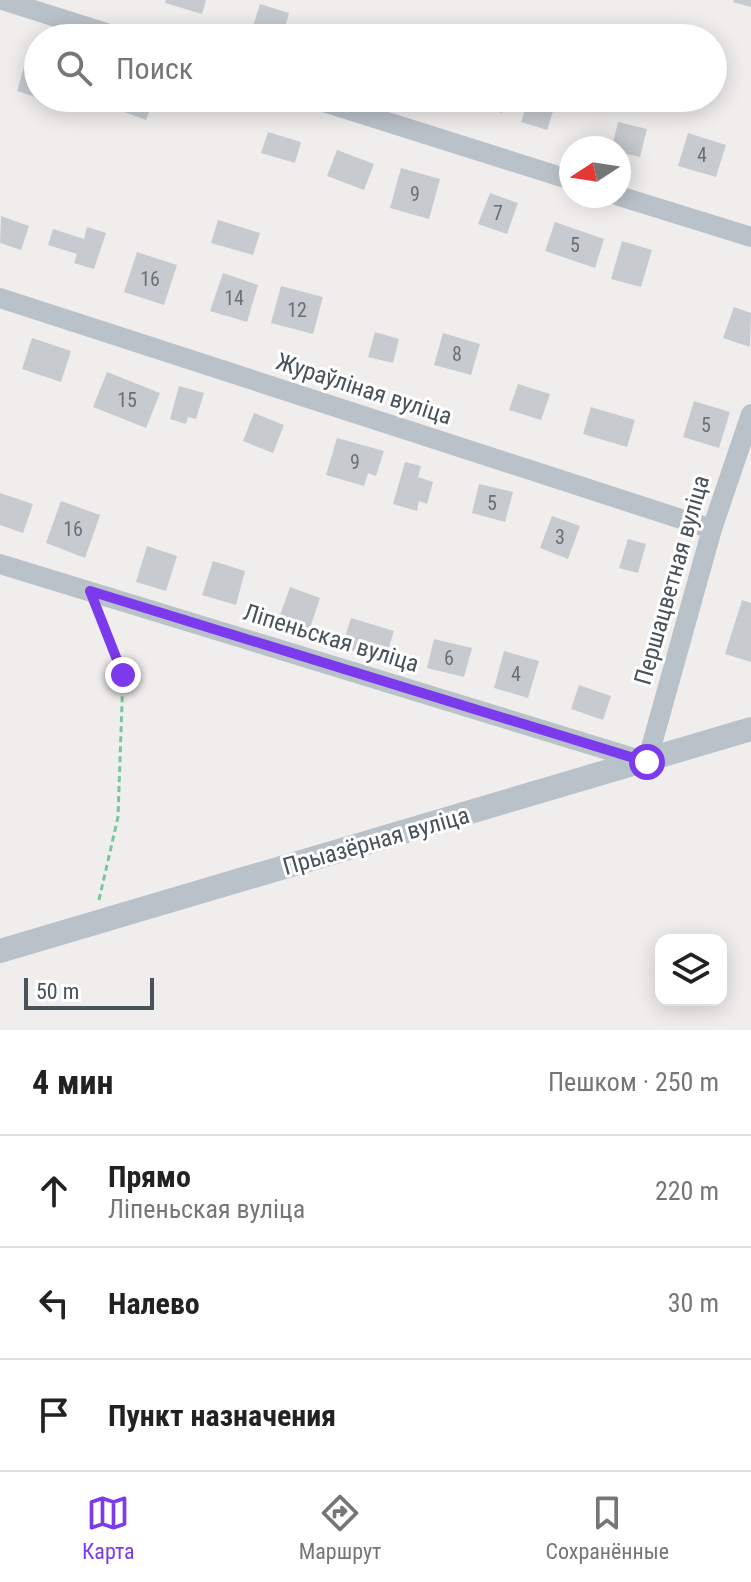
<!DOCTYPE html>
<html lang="ru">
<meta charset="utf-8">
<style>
:root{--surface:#fff;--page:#f2f2f2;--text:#222;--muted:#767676;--line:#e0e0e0;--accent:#7c3aed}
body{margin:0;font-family:"Roboto Condensed",sans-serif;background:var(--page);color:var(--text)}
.controls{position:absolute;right:24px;bottom:24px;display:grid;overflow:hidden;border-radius:16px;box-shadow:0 4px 20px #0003}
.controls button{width:72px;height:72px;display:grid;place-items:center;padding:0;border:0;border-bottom:2px solid var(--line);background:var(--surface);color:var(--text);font:40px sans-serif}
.compass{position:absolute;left:559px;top:136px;width:72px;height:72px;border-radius:50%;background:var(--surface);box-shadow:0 4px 20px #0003;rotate:258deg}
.scale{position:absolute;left:24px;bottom:20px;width:130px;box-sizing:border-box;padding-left:8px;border:4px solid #475259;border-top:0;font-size:22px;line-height:28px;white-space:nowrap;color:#475259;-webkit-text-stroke:6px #fff;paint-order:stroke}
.stop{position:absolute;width:24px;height:24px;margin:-18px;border:6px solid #7c3aed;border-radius:50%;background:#fff}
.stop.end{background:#7c3aed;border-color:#fff;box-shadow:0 2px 8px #0008}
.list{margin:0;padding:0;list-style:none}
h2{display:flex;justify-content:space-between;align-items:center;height:104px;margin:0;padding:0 32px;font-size:34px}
h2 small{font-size:26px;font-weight:400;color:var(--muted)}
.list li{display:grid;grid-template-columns:52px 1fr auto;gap:24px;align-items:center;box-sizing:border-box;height:112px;padding:0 32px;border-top:2px solid var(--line)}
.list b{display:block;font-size:30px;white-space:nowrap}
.list p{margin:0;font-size:26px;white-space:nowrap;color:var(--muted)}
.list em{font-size:26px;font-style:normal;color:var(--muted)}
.icon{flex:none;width:44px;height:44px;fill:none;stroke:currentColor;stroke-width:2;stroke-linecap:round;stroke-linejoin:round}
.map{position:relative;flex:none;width:751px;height:1030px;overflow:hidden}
.search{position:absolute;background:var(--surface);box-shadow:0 4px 20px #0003;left:24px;right:24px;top:24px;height:88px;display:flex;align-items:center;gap:20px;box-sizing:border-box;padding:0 28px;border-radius:44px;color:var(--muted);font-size:30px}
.sheet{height:440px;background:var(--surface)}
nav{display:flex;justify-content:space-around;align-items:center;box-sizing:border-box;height:112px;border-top:2px solid var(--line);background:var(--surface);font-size:22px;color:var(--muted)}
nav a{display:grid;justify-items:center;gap:4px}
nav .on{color:var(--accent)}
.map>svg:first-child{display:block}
</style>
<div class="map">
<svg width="751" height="1030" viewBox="0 0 751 1030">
<rect width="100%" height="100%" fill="#f0eded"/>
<!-- building -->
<g fill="#c7cbd0">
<path d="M166 0H206L202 14 165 3Z"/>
<path d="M734 0H751V7L733 2Z"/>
<path d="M260 4 289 13 282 38H268L251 33Z"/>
<path d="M337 29 360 38H333Z"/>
<path d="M713 39 718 40 714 60H713Z"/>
<path d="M28 53 38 56V98L17 91Z"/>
<path d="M42 98H63L61 105Z"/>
<path d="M111 98H154L146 120 108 106Z"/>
<path d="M456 98H507L502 113Z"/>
<path d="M529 98 557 99 547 130 521 122Z"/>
<path d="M618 122 647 129 640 157 619 152V148H612Z"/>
<path d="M268 132 301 142 295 163 261 153Z"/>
<path d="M688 133 726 145 716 177 678 166Z"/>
<path d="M337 150 374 164 364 190 327 176Z"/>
<path d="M401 168 440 179 429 219 390 208Z"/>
<path d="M490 193 518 203 507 234 478 224Z"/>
<path d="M1 216 29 226 21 250 0 243Z"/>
<path d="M218 220 260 233 253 255 211 243Z"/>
<path d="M555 222 604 239 595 268 545 251Z"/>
<path d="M87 227 106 233 94 269 74 263 77 254 48 245 53 229 84 239Z"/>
<path d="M622 241 652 250 641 287 611 279Z"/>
<path d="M137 252 177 265 164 305 124 292Z"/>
<path d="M223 273 258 285 247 322 210 311Z"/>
<path d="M281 286 323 297 313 334 271 323Z"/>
<path d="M734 307 751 313 750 347 723 338Z"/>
<path d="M375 332 399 339 393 363 368 357Z"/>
<path d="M443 333 480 344 471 375 434 365Z"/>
<path d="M32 338 71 351 61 382 22 369Z"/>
<path d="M107 372 160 393 146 428 93 407Z"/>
<path d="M518 384 550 394 541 420 509 410Z"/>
<path d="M179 386 204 393 196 419 188 417 186 424 170 419Z"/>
<path d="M694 401 730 412 719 448 683 437Z"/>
<path d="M591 407 635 420 627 447 583 434Z"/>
<path d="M254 413 284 425 273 453 243 441Z"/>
<path d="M337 438 384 451 376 476 368 473 364 486 326 475Z"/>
<path d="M405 462 421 466 418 477 433 482 427 504 419 501 417 511 393 504Z"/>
<path d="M479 484 513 492 505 522 472 513Z"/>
<path d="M0 493 33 504 23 533 0 525Z"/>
<path d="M61 501 100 515 85 558 46 543Z"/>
<path d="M552 516 580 526 568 559 540 548Z"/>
<path d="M628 539 646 544 638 573 619 568Z"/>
<path d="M147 546 177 556 166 591 136 582Z"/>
<path d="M213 561 245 571 236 605 202 595Z"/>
<path d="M290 587 320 598 309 631 278 621Z"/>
<path d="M742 600 751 603V662L725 654Z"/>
<path d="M351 618 394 631 385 660 342 647Z"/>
<path d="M434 639 472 648 464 677 427 668Z"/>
<path d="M504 651 539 661 528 698 494 688Z"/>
<path d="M579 685 611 696 603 720 571 709Z"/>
</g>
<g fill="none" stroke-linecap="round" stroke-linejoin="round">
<!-- path -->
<path stroke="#79c69b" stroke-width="3" stroke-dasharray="6 4" stroke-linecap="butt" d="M99 900 118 817 123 675 99 614"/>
<!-- minor -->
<g stroke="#bac2c9" stroke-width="20">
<path d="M2 0 122 38"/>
<path d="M311 98 571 180"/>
<path d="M619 196 751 237"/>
<path d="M0 298 712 529"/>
<path d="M0 564 647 762 712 529 751 414"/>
</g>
<!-- tertiary -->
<path stroke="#bac2c9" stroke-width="24" d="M0 951 751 729"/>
</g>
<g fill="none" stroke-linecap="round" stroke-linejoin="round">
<!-- route -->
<path stroke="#7c3aed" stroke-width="10" d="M123 675 90 591 647 762"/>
</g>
<g text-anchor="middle" stroke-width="6" stroke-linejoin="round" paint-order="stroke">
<!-- number labels -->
<g font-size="20" fill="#677077">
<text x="702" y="162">4</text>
<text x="415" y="201">9</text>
<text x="498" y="220">7</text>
<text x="575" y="252">5</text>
<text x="150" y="286">16</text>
<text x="234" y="305">14</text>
<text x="297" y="317">12</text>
<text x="457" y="361">8</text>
<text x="127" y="407">15</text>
<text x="706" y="432">5</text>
<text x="355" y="469">9</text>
<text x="492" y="510">5</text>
<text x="73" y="536">16</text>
<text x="560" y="544">3</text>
<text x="449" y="665">6</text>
<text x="516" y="681">4</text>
</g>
<!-- street labels -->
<g font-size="24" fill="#475259" stroke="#fff">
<text transform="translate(364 389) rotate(18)" y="8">Жураўліная вуліца</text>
<text transform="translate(672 580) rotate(-74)" y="8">Першацветная вуліца</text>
<text transform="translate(331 638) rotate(17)" y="8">Ліпеньская вуліца</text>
<text transform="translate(376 841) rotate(-16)" y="8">Прыазёрная вуліца</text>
</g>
</g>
</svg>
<div class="controls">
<button><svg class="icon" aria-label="layers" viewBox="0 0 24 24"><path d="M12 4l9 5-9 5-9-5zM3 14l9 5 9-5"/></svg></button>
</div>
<svg class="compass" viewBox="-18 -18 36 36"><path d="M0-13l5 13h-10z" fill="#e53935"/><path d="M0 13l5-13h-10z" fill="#767676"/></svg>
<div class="scale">50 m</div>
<div class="stop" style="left:647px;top:762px"></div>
<div class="stop end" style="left:123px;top:675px"></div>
<div class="search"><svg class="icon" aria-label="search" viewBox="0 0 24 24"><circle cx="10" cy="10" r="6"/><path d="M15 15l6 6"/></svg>Поиск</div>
</div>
<section class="sheet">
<h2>4 мин<small>Пешком · 250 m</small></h2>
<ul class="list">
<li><svg class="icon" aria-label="ahead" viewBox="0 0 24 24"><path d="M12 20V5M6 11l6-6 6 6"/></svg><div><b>Прямо</b><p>Ліпеньская вуліца</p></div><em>220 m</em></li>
<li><svg class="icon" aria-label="left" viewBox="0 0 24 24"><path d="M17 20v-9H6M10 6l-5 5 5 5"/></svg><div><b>Налево</b></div><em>30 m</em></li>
<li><svg class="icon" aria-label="arrive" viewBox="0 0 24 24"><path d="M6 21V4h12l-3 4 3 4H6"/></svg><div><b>Пункт назначения</b></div></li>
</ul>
</section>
<nav>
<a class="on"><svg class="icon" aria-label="map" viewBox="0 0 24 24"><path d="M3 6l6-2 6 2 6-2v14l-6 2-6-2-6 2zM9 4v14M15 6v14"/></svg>Карта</a>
<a><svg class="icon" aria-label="directions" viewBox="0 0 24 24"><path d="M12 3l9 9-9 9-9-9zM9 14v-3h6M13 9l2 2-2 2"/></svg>Маршрут</a>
<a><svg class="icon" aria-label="saved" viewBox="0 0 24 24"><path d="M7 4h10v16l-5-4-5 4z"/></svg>Сохранённые</a>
</nav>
